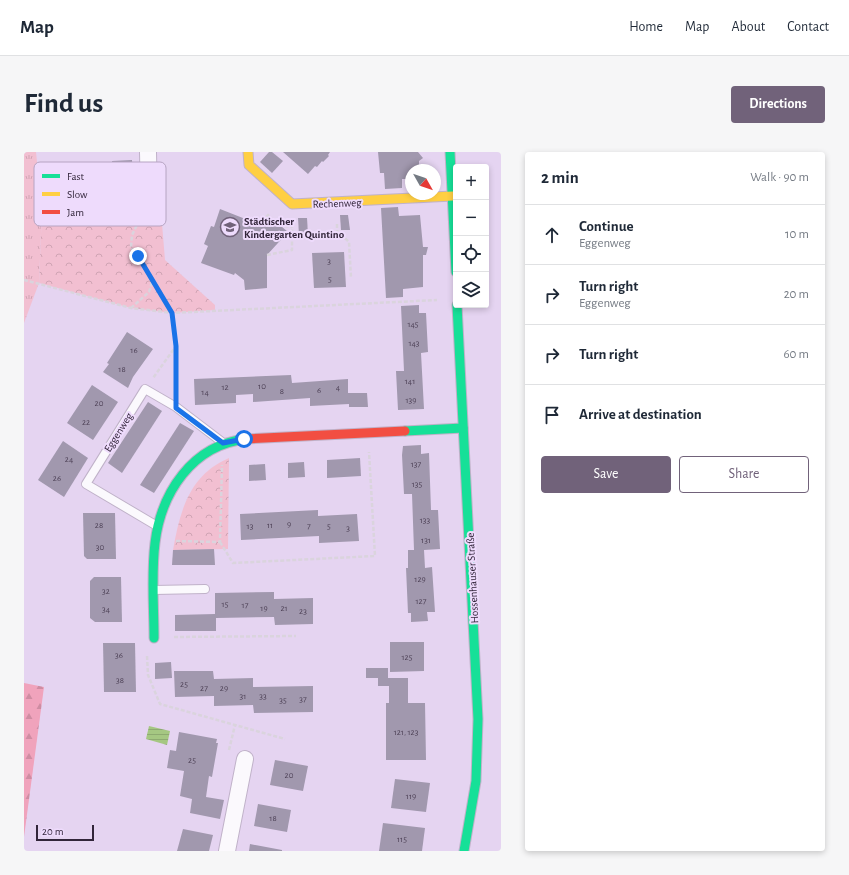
<!DOCTYPE html>
<meta charset="utf-8">
<style>
:root{--surface:#fff;--page:#f6f6f7;--text:#1f2937;--muted:#747a83;--line:#e0e1e3;--accent:#71627a}
body{margin:0;font-family:"Alegreya Sans",sans-serif;background:var(--page);color:var(--text)}
.controls{position:absolute;right:12px;top:12px;display:grid;overflow:hidden;border-radius:4px;box-shadow:0 2px 6px #0003}
.controls button{width:36px;height:36px;display:grid;place-items:center;padding:0;border:0;border-bottom:1px solid var(--line);background:var(--surface);color:var(--text);font:20px sans-serif}
.compass{position:absolute;left:381px;top:12px;width:36px;height:36px;border-radius:50%;background:var(--surface);box-shadow:0 2px 6px #0003;rotate:130deg}
.scale{position:absolute;left:12px;bottom:10px;width:58px;box-sizing:border-box;padding-left:4px;border:2px solid #32253a;border-top:0;font-size:11px;line-height:14px;white-space:nowrap;color:#32253a;-webkit-text-stroke:3px #eedbfc;paint-order:stroke}
.stop{position:absolute;width:12px;height:12px;margin:-9px;border:3px solid #1a73e8;border-radius:50%;background:#fff}
.stop.end{background:#1a73e8;border-color:#fff;box-shadow:0 1px 4px #0008}
.list{margin:0;padding:0;list-style:none}
h2{display:flex;justify-content:space-between;align-items:center;height:52px;margin:0;padding:0 16px;font-size:17px}
h2 small{font-size:13px;font-weight:400;color:var(--muted)}
.list li{display:grid;grid-template-columns:26px 1fr auto;gap:12px;align-items:center;box-sizing:border-box;height:60px;padding:0 16px;border-top:1px solid var(--line)}
.list b{display:block;font-size:15px;white-space:nowrap}
.list p{margin:0;font-size:13px;white-space:nowrap;color:var(--muted)}
.list em{font-size:13px;font-style:normal;color:var(--muted)}
.actions{display:flex;gap:8px;padding:12px 16px}
.actions a{flex:1;padding:9px 0;border:1px solid var(--accent);border-radius:4px;text-align:center;font-size:14px;color:var(--accent)}
.actions .main{background:var(--accent);color:#fff}
.icon{flex:none;width:22px;height:22px;fill:none;stroke:currentColor;stroke-width:2;stroke-linecap:round;stroke-linejoin:round}
.map{position:relative;flex:none;width:477px;height:699px;overflow:hidden;border-radius:4px}
header{display:flex;align-items:center;gap:24px;box-sizing:border-box;height:56px;padding:0 20px;background:var(--surface);border-bottom:1px solid var(--line)}
header strong{font-size:19px}
nav{display:flex;gap:22px;margin-inline-start:auto;font-size:14px}
.intro{display:flex;align-items:center;justify-content:space-between;box-sizing:border-box;height:96px;padding:0 24px}
h1{margin:0;font-size:28px}
.button{padding:10px 18px;border-radius:4px;background:var(--accent);color:#fff;font-size:14px;font-weight:700}
main{display:flex;gap:24px;padding:0 24px}
aside{flex:1;background:var(--surface);border-radius:4px;box-shadow:0 2px 6px #0003}
.map>svg:first-child{display:block}
</style>
<header>
<strong>Map</strong>
<nav><a>Home</a><a>Map</a><a>About</a><a>Contact</a></nav>
</header>
<div class="intro"><h1>Find us</h1><a class="button">Directions</a></div>
<main>
<div class="map">
<svg width="477" height="699" viewBox="0 0 477 699">
<defs>
<pattern id="grass-tufts" width="24" height="20" patternUnits="userSpaceOnUse"><rect width="24" height="20" fill="#f2bfd1"/><path d="M3 7l-1-3M5 7V3M7 7l1-3M15 17l-1-3M17 17v-4M19 17l1-3" fill="none" stroke="#d0a4b4"/></pattern>
<pattern id="forest-firs" width="22" height="20" patternUnits="userSpaceOnUse"><rect width="22" height="20" fill="#f0a3bc"/><path d="M5 1l3.5 6h-7zM16 11l3.5 6h-7z" fill="#ce8ca2"/></pattern>
<pattern id="park-crowns" width="20" height="18" patternUnits="userSpaceOnUse"><rect width="20" height="18" fill="#f2bfd1"/><path d="M2 6a3 3 0 1 1 6 0M12 15a3 3 0 1 1 6 0" fill="none" stroke="#d0a4b4"/></pattern>
<pattern id="water-rules" width="6" height="5" patternUnits="userSpaceOnUse"><rect width="6" height="5" fill="#a5c782"/><path d="M0 2.5h6" fill="none" stroke="#8eab71"/></pattern>
</defs>
<rect width="100%" height="100%" fill="#e5d4f1"/>
<!-- grass -->
<path fill="url(#grass-tufts)" d="M0 0H12L18 57 15 131 0 171Z"/>
<!-- forest -->
<path fill="url(#forest-firs)" d="M0 531 20 535 0 685Z"/>
<!-- park -->
<g fill="url(#park-crowns)">
<path d="M136 47 141 108 191 153V158L148 161 107 156 15 131 18 57Z"/>
<path d="M205 306 204 397 149 398C156 359 165 323 205 306Z"/>
</g>
<!-- water -->
<path fill="url(#water-rules)" d="M125 574 146 579 143 593 122 587Z"/>
<!-- building -->
<g fill="#a198ae">
<path d="M245 0H248L259 9 248 21 236 10Z"/>
<path d="M259 0H306L304 3 305 4 299 10 298 9 293 15 291 14 284 22Z"/>
<path d="M354 0H394L399 6 395 9V18H387V27H378V36L361 37 360 21H356Z"/>
<path d="M108 8 110 41 90 42 89 32H83V20H89L88 9Z"/>
<path d="M374 55 375 64 396 63 399 95H404L402 103H399V135L379 137V145L362 146 357 56Z"/>
<path d="M196 57 229 70 236 75 245 64 264 80 243 103V136L221 138 220 128 211 121 210 123 177 111 184 94 180 92 187 74 190 75Z"/>
<path d="M316 63H324L326 78H317Z"/>
<path d="M274 66H283L284 83H275Z"/>
<path d="M320 100 322 135 290 136 288 101Z"/>
<path d="M395 153V161H402L404 200 397 201 400 257 374 258 372 219H380L377 154Z"/>
<path d="M103 180 129 197 109 225 104 236 79 220 85 212 83 211Z"/>
<path d="M267 223 268 231 324 227V241H343L344 255H325V252L286 254V246L229 250V242L212 243V251L171 253 170 227Z"/>
<path d="M68 233 94 250 69 288 43 271Z"/>
<path d="M124 250 138 259 98 321 84 311Z"/>
<path d="M156 271 170 279 130 341 116 333Z"/>
<path d="M39 289 64 306 40 345 14 328Z"/>
<path d="M397 293V302L405 301 407 358H414L416 397 400 398 401 416 408 415 411 460H403L404 469 387 470V461H384L382 416H384V398H390L388 342H380L378 303 379 294Z"/>
<path d="M336 306 337 324 303 326V308Z"/>
<path d="M280 310 281 325 264 326V311Z"/>
<path d="M241 312 242 328 225 329V313Z"/>
<path d="M294 358V364L333 362 335 389 295 391V384L217 388 216 362Z"/>
<path d="M59 361H91L92 407H63L60 404Z"/>
<path d="M190 397 191 413H148L149 398Z"/>
<path d="M70 425H97L98 470H71L66 466V429Z"/>
<path d="M250 440V447L289 446V472L251 473 250 465 192 466V479H151V463L191 462V441Z"/>
<path d="M366 490H400V519L366 520Z"/>
<path d="M79 491H111L112 540H80Z"/>
<path d="M147 510 148 526 131 527V511Z"/>
<path d="M342 516H364V526H384V551H401L402 608H362V551H365V534H354V526H342Z"/>
<path d="M150 519H189L190 527 229 526V535L289 534V560L230 561 229 553 190 554V544L151 545Z"/>
<path d="M155 580 193 587 192 591H194L188 625 185 624 182 645 200 648 196 667 166 661 168 647 156 644 160 619 143 616 146 598 152 599Z"/>
<path d="M251 608 284 614 279 639 246 633Z"/>
<path d="M371 627 406 631 402 660 367 656Z"/>
<path d="M234 652 267 658 263 680 230 674Z"/>
<path d="M359 671 401 676 398 699H355Z"/>
<path d="M159 677 189 683 185 699H153Z"/>
<path d="M226 692 258 698V699H225Z"/>
</g>
<g fill="none" stroke-linecap="round" stroke-linejoin="round">
<!-- lane casing -->
<g stroke="#c0b2c9" stroke-width="10">
<g id="lane">
<path d="M133 374 62 332 121 237 152 255 198 290"/>
<path d="M130 438 181 437"/>
</g>
</g>
<!-- street casing -->
<g stroke="#c0b2c9" stroke-width="18">
<g id="street">
<path d="M124 0 125 49"/>
<path d="M203 699 221 607"/>
</g>
</g>
<!-- fast casing -->
<g stroke="#c0b2c9" stroke-width="11">
<g id="fast">
<path d="M426 0 432 120"/>
<path d="M433 153 454 567 452 629 440 699"/>
<path d="M381 279 439 276"/>
<path d="M130 486C130 455 127 423 131 391 137 341 168 293 222 287"/>
</g>
</g>
<!-- slow casing -->
<g stroke="#c0b2c9" stroke-width="11">
<path id="slow" d="M224 0 225 13 268 52 429 44"/>
</g>
<!-- jam casing -->
<g stroke="#c0b2c9" stroke-width="11">
<path id="jam" d="M222 287 381 279"/>
</g>
<!-- path -->
<g stroke="#dad4dd" stroke-width="2.5" stroke-dasharray="4 2" stroke-linecap="butt">
<path d="M118 63 108 83 107 95 109 99 118 109 148 161 152 194 129 226"/>
<path d="M256 70 261 74 268 75"/>
<path d="M313 72V79L325 90 327 126"/>
<path d="M234 74 246 61"/>
<path d="M243 103 268 98V72"/>
<path d="M0 128 107 156 148 161 413 148"/>
<path d="M107 156 125 140 128 130"/>
<path d="M152 240V195"/>
<path d="M152 389 196 390 198 313"/>
<path d="M196 390 209 411 351 404 345 300"/>
<path d="M150 485 272 484"/>
<path d="M123 504 124 523 136 552 261 587"/>
<path d="M205 598 211 573"/>
</g>
<!-- lane -->
<use href="#lane" stroke="#fbf9fd" stroke-width="8"/>
<!-- street -->
<use href="#street" stroke="#fbf9fd" stroke-width="16"/>
<!-- fast -->
<use href="#fast" stroke="#16e098" stroke-width="9"/>
<!-- slow -->
<use href="#slow" stroke="#ffcf43" stroke-width="9"/>
<!-- jam -->
<use href="#jam" stroke="#f24e42" stroke-width="9"/>
</g>
<g fill="none" stroke-linecap="round" stroke-linejoin="round">
<!-- route -->
<path stroke="#1a73e8" stroke-width="5" d="M114 104 148 161 152 194V256L199 291 220 287"/>
</g>
<!-- icons -->
<defs>
<g id="school-ring" transform="scale(1)"><circle r="9.5" fill="#eedbfc" stroke="#71627a" stroke-width="1.5"/><path d="M0-5L7-2L0 1L-7-2ZM-4 1L0 2.5L4 1V4Q0 6-4 4Z" fill="#71627a"/></g>
</defs>
<g fill-rule="evenodd">
<use href="#school-ring" x="206" y="75"/>
</g>
<g text-anchor="middle" stroke-width="4" stroke-linejoin="round" paint-order="stroke">
<!-- number labels -->
<g font-size="9" fill="#4e4257">
<text x="305" y="112">3</text>
<text x="306" y="130">5</text>
<text x="389" y="175">145</text>
<text x="390" y="194">143</text>
<text x="110" y="201">16</text>
<text x="98" y="220">18</text>
<text x="386" y="232">141</text>
<text x="238" y="237">10</text>
<text x="201" y="238">12</text>
<text x="314" y="238">4</text>
<text x="295" y="241">6</text>
<text x="258" y="242">8</text>
<text x="181" y="243">14</text>
<text x="387" y="251">139</text>
<text x="75" y="254">20</text>
<text x="62" y="273">22</text>
<text x="45" y="310">24</text>
<text x="392" y="315">137</text>
<text x="33" y="329">26</text>
<text x="393" y="335">135</text>
<text x="401" y="371">133</text>
<text x="265" y="375">9</text>
<text x="75" y="376">28</text>
<text x="246" y="376">11</text>
<text x="226" y="377">13</text>
<text x="285" y="377">7</text>
<text x="305" y="377">5</text>
<text x="324" y="379">3</text>
<text x="402" y="391">131</text>
<text x="76" y="398">30</text>
<text x="396" y="430">129</text>
<text x="82" y="442">32</text>
<text x="397" y="452">127</text>
<text x="201" y="455">15</text>
<text x="221" y="456">17</text>
<text x="240" y="459">19</text>
<text x="260" y="459">21</text>
<text x="82" y="460">34</text>
<text x="279" y="462">23</text>
<text x="95" y="506">36</text>
<text x="383" y="508">125</text>
<text x="96" y="531">38</text>
<text x="160" y="535">25</text>
<text x="180" y="539">27</text>
<text x="200" y="539">29</text>
<text x="219" y="547">31</text>
<text x="239" y="547">33</text>
<text x="279" y="550">37</text>
<text x="259" y="551">35</text>
<text x="382" y="583">121, 123</text>
<text x="168" y="611">25</text>
<text x="265" y="626">20</text>
<text x="387" y="647">119</text>
<text x="249" y="669">18</text>
<text x="378" y="690">115</text>
</g>
<!-- street labels -->
<g font-size="11" fill="#32253a" stroke="#eedbfc">
<text transform="translate(313 51) rotate(-2)" y="4">Rechenweg</text>
<text transform="translate(94 280) rotate(-58)" y="4">Eggenweg</text>
<text transform="translate(448 426) rotate(-93)" y="4">Hossenhauser Straße</text>
</g>
<!-- poi labels -->
<g font-size="11" font-weight="bold" fill="#32253a" stroke="#eedbfc" text-anchor="start">
<text x="220" y="73">Städtischer<tspan x="220" dy="13">Kindergarten Quintino</tspan></text>
</g>
</g>
<!-- legend -->
<rect x="10" y="10" width="132" height="64" rx="6" fill="#eedbfc" stroke="#b6a4c2" stroke-width="1"/>
<rect x="18" y="22" width="18" height="4" fill="#16e098"/>
<rect x="18" y="40" width="18" height="4" fill="#ffcf43"/>
<rect x="18" y="58" width="18" height="4" fill="#f24e42"/>
<g font-size="11" fill="#32253a">
<text x="43" y="28">Fast</text>
<text x="43" y="46">Slow</text>
<text x="43" y="64">Jam</text>
</g>
</svg>
<div class="controls">
<button>+</button>
<button>−</button>
<button><svg class="icon" aria-label="locate" viewBox="0 0 24 24"><circle cx="12" cy="12" r="6"/><path d="M12 2v4M12 18v4M2 12h4M18 12h4"/></svg></button>
<button><svg class="icon" aria-label="layers" viewBox="0 0 24 24"><path d="M12 4l9 5-9 5-9-5zM3 14l9 5 9-5"/></svg></button>
</div>
<svg class="compass" viewBox="-18 -18 36 36"><path d="M0-13l5 13h-10z" fill="#e53935"/><path d="M0 13l5-13h-10z" fill="#747a83"/></svg>
<div class="scale">20 m</div>
<div class="stop" style="left:220px;top:287px"></div>
<div class="stop end" style="left:114px;top:104px"></div>
</div>
<aside>
<h2>2 min<small>Walk · 90 m</small></h2>
<ul class="list">
<li><svg class="icon" aria-label="ahead" viewBox="0 0 24 24"><path d="M12 20V5M6 11l6-6 6 6"/></svg><div><b>Continue</b><p>Eggenweg</p></div><em>10 m</em></li>
<li><svg class="icon" aria-label="right" viewBox="0 0 24 24"><path d="M7 20v-9h11M14 6l5 5-5 5"/></svg><div><b>Turn right</b><p>Eggenweg</p></div><em>20 m</em></li>
<li><svg class="icon" aria-label="right" viewBox="0 0 24 24"><path d="M7 20v-9h11M14 6l5 5-5 5"/></svg><div><b>Turn right</b></div><em>60 m</em></li>
<li><svg class="icon" aria-label="arrive" viewBox="0 0 24 24"><path d="M6 21V4h12l-3 4 3 4H6"/></svg><div><b>Arrive at destination</b></div></li>
</ul>
<div class="actions"><a class="main">Save</a><a>Share</a></div>
</aside>
</main>
